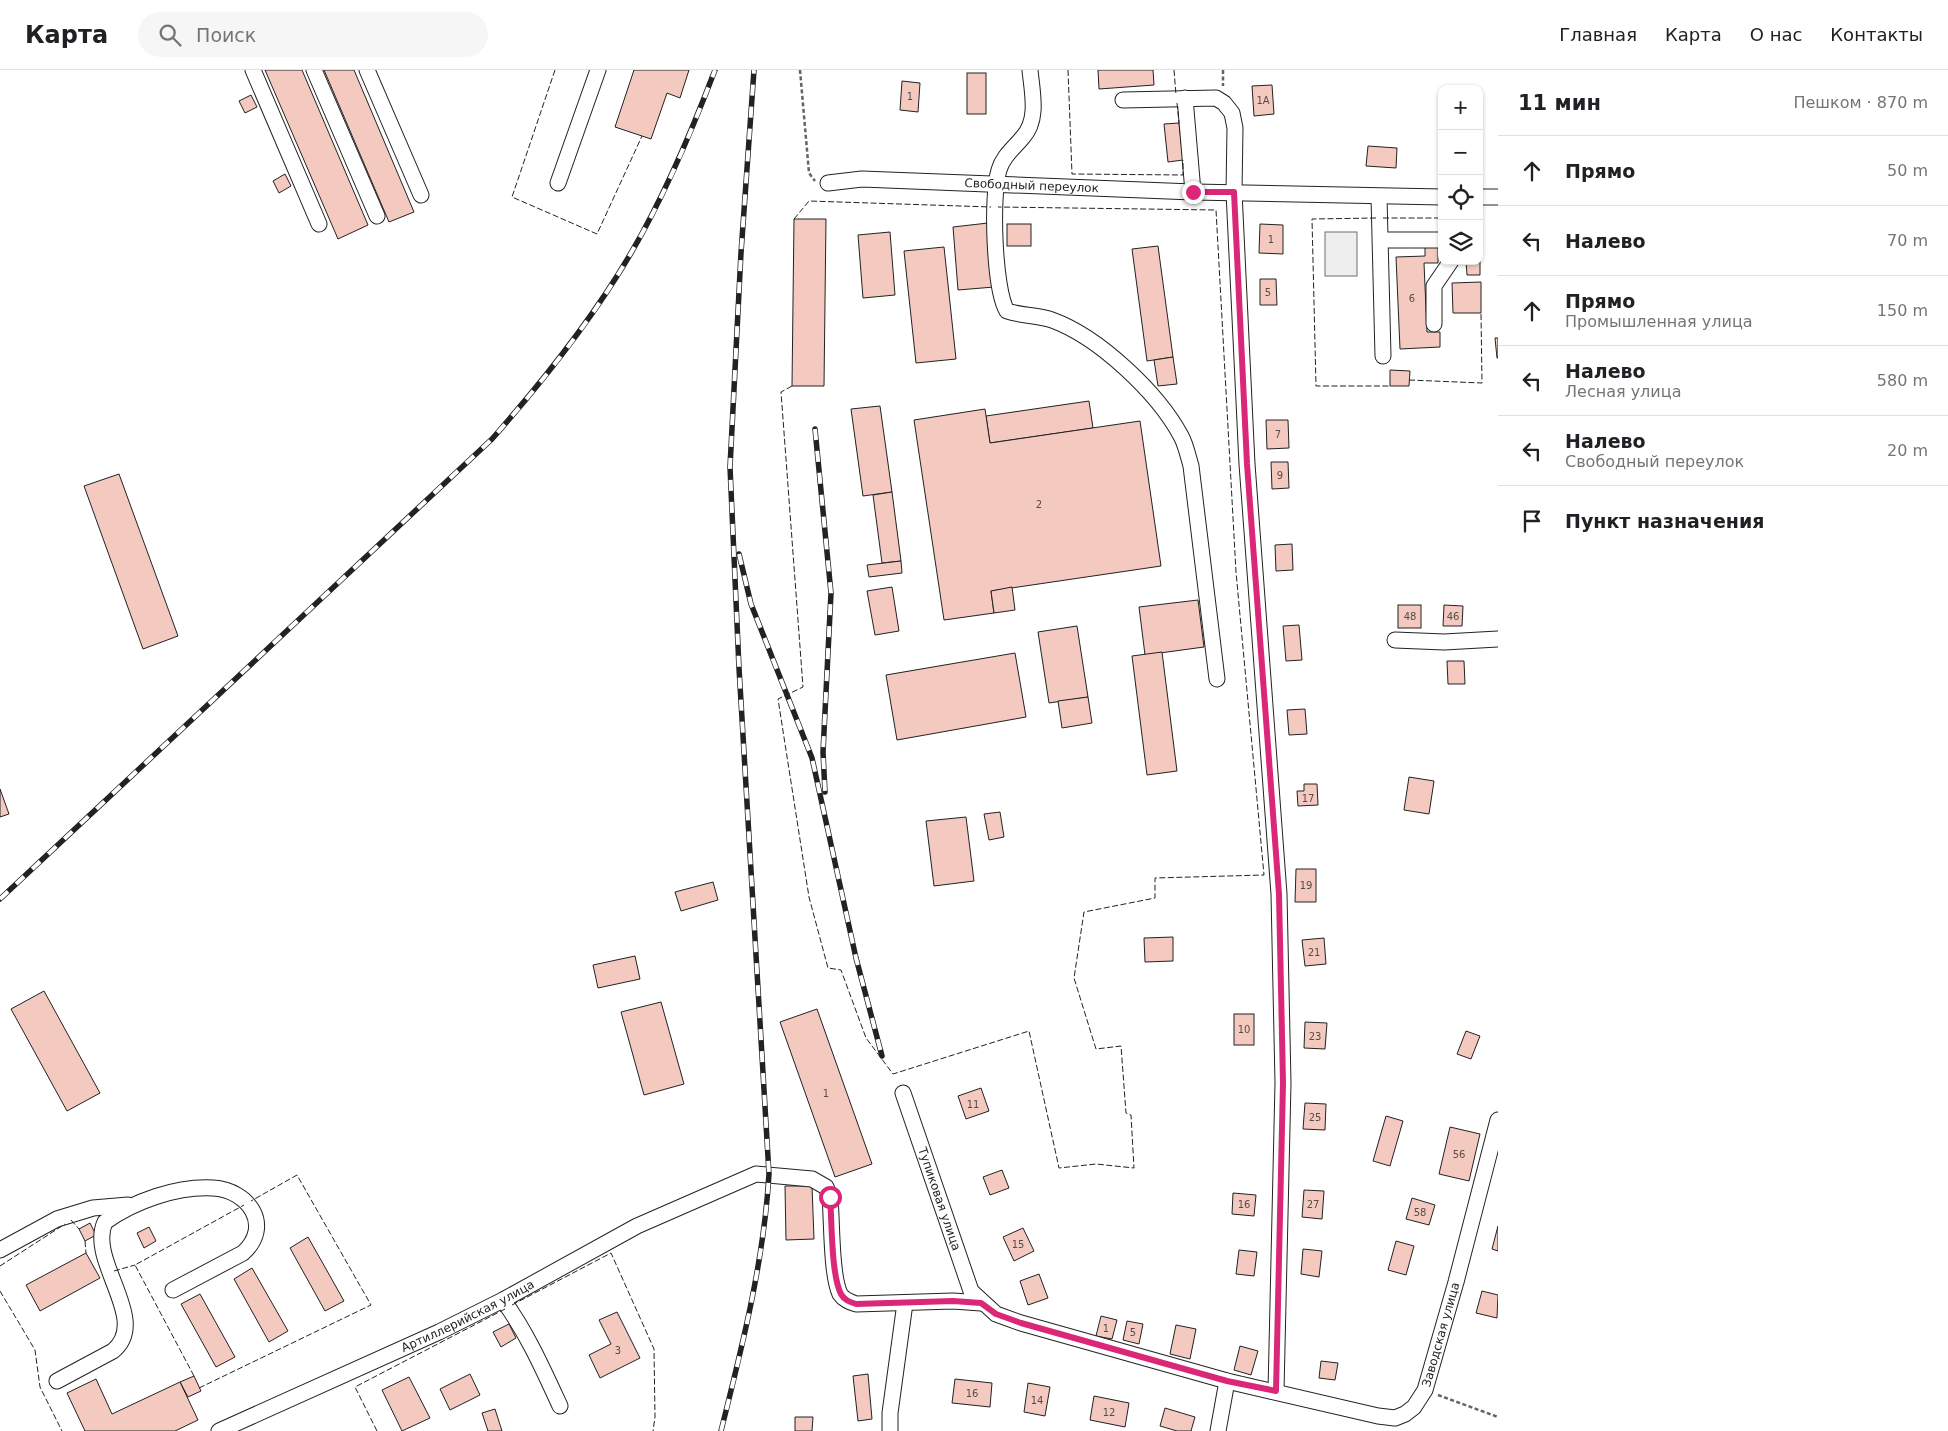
<!DOCTYPE html>
<html lang="ru">
<meta charset="utf-8">
<style>
:root{--surface:#fff;--page:#f6f6f6;--text:#202124;--muted:#757577;--line:#e0e0e0}
body{margin:0;font-family:"DejaVu Sans",sans-serif;background:var(--page);color:var(--text)}
.controls{position:absolute;right:15px;top:15px;display:grid;overflow:hidden;border-radius:10px;box-shadow:0 1px 4px #0004}
.controls button{width:45px;height:45px;display:grid;place-items:center;padding:0;border:0;border-bottom:1px solid var(--line);background:var(--surface);color:var(--text);font:25px sans-serif}
.stop{position:absolute;width:15px;height:15px;margin:-11px;border:4px solid #db2777;border-radius:50%;background:#fff}
.stop.end{background:#db2777;border-color:#fff;box-shadow:0 1px 5px #0008}
.list{margin:0;padding:0;list-style:none}
h2{display:flex;justify-content:space-between;align-items:center;height:65px;margin:0;padding:0 20px;font-size:21px}
h2 small{font-size:16px;font-weight:400;color:var(--muted)}
.list li{display:grid;grid-template-columns:32px 1fr auto;gap:15px;align-items:center;box-sizing:border-box;height:70px;padding:0 20px;border-top:1px solid var(--line)}
.list b{display:block;font-size:19px;white-space:nowrap}
.list p{margin:0;font-size:16px;white-space:nowrap;color:var(--muted)}
.list em{font-size:16px;font-style:normal;color:var(--muted)}
.icon{flex:none;width:28px;height:28px;fill:none;stroke:currentColor;stroke-width:2;stroke-linecap:round;stroke-linejoin:round}
.map{position:relative;flex:none;width:1498px;height:1361px;overflow:hidden}
header{display:flex;align-items:center;gap:30px;box-sizing:border-box;height:70px;padding:0 25px;background:var(--surface);border-bottom:1px solid var(--line)}
header strong{font-size:24px}
nav{display:flex;gap:28px;margin-inline-start:auto;font-size:18px}
.search{width:350px;height:45px;background:var(--page);display:flex;align-items:center;gap:12px;box-sizing:border-box;padding:0 18px;border-radius:28px;color:var(--muted);font-size:19px}
main{display:flex}
aside{flex:1;background:var(--surface)}
.map>svg:first-child{display:block}
</style>
<header>
<strong>Карта</strong>
<div class="search"><svg class="icon" aria-label="search" viewBox="0 0 24 24"><circle cx="10" cy="10" r="6"/><path d="M15 15l6 6"/></svg>Поиск</div>
<nav><a>Главная</a><a>Карта</a><a>О нас</a><a>Контакты</a></nav>
</header>
<main>
<div class="map">
<svg width="1498" height="1361" viewBox="0 0 1498 1361">
<rect width="100%" height="100%" fill="#fff"/>
<!-- green -->
<rect fill="#eee" stroke="#6f6f6f" x="1325" y="162" width="32" height="44"/>
<!-- building -->
<g fill="#f3c9c0" stroke="#222">
<path d="M265 0H302L368 155 338 169Z"/>
<path d="M324 0H354L414 142 389 152Z"/>
<path d="M634 0H689L680 28 667 23 651 69 615 57Z"/>
<path d="M1098 0H1153L1154 15 1099 19Z"/>
<rect x="967" y="3" width="19" height="41"/>
<path d="M902 11 920 13 918 42 900 40Z"/>
<path d="M1272 15 1274 44 1254 46 1252 16Z"/>
<path d="M251 25 257 37 245 43 239 31Z"/>
<path d="M1179 53 1183 90 1168 92 1164 54Z"/>
<path d="M1368 76 1397 78 1396 98 1366 96Z"/>
<path d="M285 104 291 116 279 123 273 111Z"/>
<path d="M794 149H826L824 316H792Z"/>
<path d="M988 153 994 217 958 220 953 157Z"/>
<rect x="1007" y="154" width="24" height="22"/>
<path d="M1260 154 1283 155V184L1259 183Z"/>
<path d="M890 162 895 225 863 228 858 165Z"/>
<path d="M1158 176 1173 287 1147 291 1132 179Z"/>
<path d="M944 177 956 289 916 293 904 181Z"/>
<path d="M1425 177H1438V193H1424L1427 262H1440V277L1400 279 1396 187 1425 186Z"/>
<path d="M1480 179V205H1467L1466 191H1479Z"/>
<path d="M1260 209H1276L1277 235H1260Z"/>
<path d="M1481 212V243H1453L1452 213Z"/>
<path d="M1495 268H1498V288H1497Z"/>
<path d="M1173 287 1177 314 1158 316 1154 290Z"/>
<path d="M1390 300 1410 301 1409 316H1390Z"/>
<path d="M1089 331 1093 358 990 373 986 346Z"/>
<path d="M880 336 892 422 863 426 851 339Z"/>
<path d="M985 339 990 373 1140 351 1161 496 991 521 994 543 944 550 914 350Z"/>
<path d="M1266 350H1288L1289 378 1267 379Z"/>
<path d="M1271 392H1288L1289 418 1272 419Z"/>
<path d="M119 404 178 566 143 579 84 416Z"/>
<path d="M892 422 901 491 882 493 873 425Z"/>
<path d="M1292 474 1293 500 1276 501 1275 475Z"/>
<path d="M901 491 902 503 869 507 867 495Z"/>
<path d="M892 517 899 561 875 565 867 521Z"/>
<path d="M1012 517 1015 540 994 543 991 521Z"/>
<path d="M1198 530 1204 577 1145 585 1139 537Z"/>
<rect x="1398" y="535" width="23" height="23"/>
<path d="M1444 535 1463 536 1462 556H1443Z"/>
<path d="M1299 555 1302 590 1286 591 1283 556Z"/>
<path d="M1077 556 1088 627 1049 633 1038 562Z"/>
<path d="M1162 582 1177 701 1147 705 1132 586Z"/>
<path d="M1015 583 1026 647 897 670 886 605Z"/>
<path d="M1447 591H1464L1465 614H1448Z"/>
<path d="M1088 627 1092 653 1062 658 1058 631Z"/>
<path d="M1305 639 1307 664 1289 665 1287 640Z"/>
<path d="M1409 707 1434 711 1429 744 1404 740Z"/>
<path d="M1304 714H1317L1318 735 1298 736 1297 721H1304Z"/>
<path d="M0 719 9 744 0 747Z"/>
<path d="M1000 742 1004 767 989 770 984 744Z"/>
<path d="M966 747 974 811 934 816 926 751Z"/>
<path d="M1296 799H1316V832H1295Z"/>
<path d="M713 812 718 830 681 841 675 822Z"/>
<path d="M1173 867V891L1145 892 1144 868Z"/>
<path d="M1324 868 1326 894 1305 896 1302 870Z"/>
<path d="M635 886 640 909 598 918 593 895Z"/>
<path d="M44 921 100 1023 67 1041 11 939Z"/>
<path d="M661 932 684 1014 644 1025 621 942Z"/>
<path d="M817 939 872 1094 835 1107 780 952Z"/>
<rect x="1234" y="944" width="20" height="31"/>
<path d="M1305 952 1327 953 1325 979 1304 978Z"/>
<path d="M1466 961 1480 966 1471 989 1457 984Z"/>
<path d="M981 1018 989 1041 966 1049 958 1026Z"/>
<path d="M1305 1033 1326 1034 1325 1060 1303 1059Z"/>
<path d="M1386 1046 1403 1051 1390 1096 1373 1091Z"/>
<path d="M1450 1057 1480 1064 1469 1111 1439 1104Z"/>
<path d="M1002 1100 1009 1118 990 1125 983 1107Z"/>
<path d="M785 1116H812L814 1169 786 1170Z"/>
<path d="M1304 1120 1324 1121 1322 1149 1302 1147Z"/>
<path d="M1233 1123 1256 1125 1254 1146 1232 1144Z"/>
<path d="M1412 1128 1435 1135 1429 1155 1406 1149Z"/>
<path d="M90 1153 96 1165 85 1171 79 1159Z"/>
<path d="M1498 1156V1181L1492 1179Z"/>
<path d="M149 1157 156 1171 144 1178 137 1163Z"/>
<path d="M1023 1158 1034 1181 1014 1191 1003 1167Z"/>
<path d="M308 1167 344 1231 325 1241 290 1178Z"/>
<path d="M1396 1171 1414 1176 1406 1205 1388 1200Z"/>
<path d="M1303 1179 1322 1181 1319 1207 1301 1204Z"/>
<path d="M1239 1180 1257 1182 1254 1206 1236 1204Z"/>
<path d="M86 1183 100 1208 40 1241 26 1215Z"/>
<path d="M252 1198 288 1261 269 1272 234 1209Z"/>
<path d="M1039 1204 1048 1228 1028 1235 1020 1211Z"/>
<path d="M1482 1221 1498 1225 1497 1248 1476 1243Z"/>
<path d="M200 1224 235 1287 216 1297 181 1234Z"/>
<path d="M617 1242 640 1288 600 1308 589 1285 611 1274 599 1250Z"/>
<path d="M1101 1246 1117 1250 1112 1269 1096 1266Z"/>
<path d="M1127 1251 1143 1254 1139 1274 1123 1270Z"/>
<path d="M509 1254 516 1268 501 1277 493 1262Z"/>
<path d="M1176 1255 1196 1259 1190 1289 1170 1284Z"/>
<path d="M1240 1276 1258 1281 1251 1305 1234 1300Z"/>
<path d="M1321 1291 1338 1293 1335 1310 1319 1308Z"/>
<path d="M470 1304 480 1325 450 1340 440 1319Z"/>
<path d="M868 1304 872 1349 858 1351 853 1306Z"/>
<path d="M194 1306 201 1321 188 1327 180 1312Z"/>
<path d="M409 1307 430 1348 402 1361 382 1320Z"/>
<path d="M96 1309 112 1344 180 1312 198 1350 175 1361H85L67 1323Z"/>
<path d="M955 1309 992 1313 990 1337 952 1333Z"/>
<path d="M1028 1313 1050 1317 1045 1346 1024 1342Z"/>
<path d="M1094 1326 1129 1333 1125 1357 1090 1350Z"/>
<path d="M1165 1338 1195 1347 1191 1361H1177L1160 1356Z"/>
<path d="M495 1339 502 1361H488L482 1343Z"/>
<path d="M795 1347H813L812 1361H795Z"/>
</g>
<g fill="none" stroke-linecap="round" stroke-linejoin="round">
<!-- minor casing -->
<g stroke="#222" stroke-width="17">
<g id="minor">
<path d="M253 0 319 154"/>
<path d="M314 0 377 146"/>
<path d="M367 0 421 125"/>
<path d="M1030 0C1032 22 1039 49 1023 67 1014 78 1003 86 999 100 991 125 994 220 1007 241 1022 246 1038 245 1052 250 1099 267 1158 323 1181 366 1186 375 1188 386 1191 396L1217 609"/>
<path d="M1185 28 1193 122"/>
<path d="M1123 30 1216 28 1224 33 1232 43 1235 58 1234 122 1247 394 1279 824 1283 1013 1276 1321"/>
<path d="M558 113 598 0"/>
<path id="s1" d="M828 113 862 109 1193 122 1442 127"/>
<path d="M1379 127 1383 286"/>
<path d="M1479 127H1498"/>
<path d="M1382 170H1442"/>
<path d="M1434 254V216L1451 191"/>
<path d="M1395 570 1444 572 1498 569"/>
<path id="s2" d="M903 1023 971 1221 996 1244 1021 1253 1227 1311 1378 1346 1395 1348 1405 1344 1414 1337 1425 1320 1456 1212 1498 1050"/>
<path d="M0 1180 57 1149 93 1138 128 1135"/>
<path d="M503 1230C527 1263 543 1299 560 1336"/>
<path d="M57 1311 113 1281C151 1250 87 1191 105 1152 134 1131 177 1116 213 1118 249 1120 273 1156 243 1183L173 1220"/>
<path id="s3" d="M219 1361 439 1262 503 1230 637 1156 756 1104 812 1109 826 1117 830 1127C832 1150 831 1205 840 1224 844 1230 850 1232 856 1234L953 1231 981 1233"/>
<path d="M890 1361V1343L905 1233"/>
<path d="M1218 1361 1227 1311"/>
</g>
</g>
<!-- path -->
<g stroke="#646464" stroke-width="2.5" stroke-dasharray="4 2.5" stroke-linecap="butt">
<path d="M800 0 809 103 815 111"/>
<path d="M1223 0V16"/>
<path d="M1438 1325 1498 1347"/>
</g>
<!-- minor -->
<use href="#minor" stroke="#fff" stroke-width="15"/>
<!-- rail casing -->
<g stroke="#222" stroke-width="5.5">
<g id="rail">
<path d="M815 359 831 523 823 682 825 722"/>
<path d="M739 484 751 534 812 688 856 888 882 986"/>
<path d="M0 829 492 369C543 311 592 250 631 183 665 125 691 63 715 0"/>
<path d="M721 1361C742 1277 764 1191 769 1104L739 598 730 397 741 183 754 0"/>
</g>
</g>
<!-- rail -->
<use href="#rail" stroke="#fff" stroke-width="4" stroke-dasharray="11" stroke-linecap="butt"/>
<!-- fence -->
<g stroke="#222" stroke-width="1" stroke-dasharray="6 2.5" stroke-linecap="butt">
<path d="M555 0 512 127 597 164 642 66"/>
<path d="M1068 0 1072 104 1183 105V90"/>
<path d="M1174 0 1176 25"/>
<path d="M1177 33 1179 53"/>
<path d="M1376 148 1312 149 1316 316H1390"/>
<path d="M1383 148H1442"/>
<path d="M794 149 809 131 991 137"/>
<path d="M1409 310 1482 313 1481 243"/>
<path d="M792 316 781 322 803 617 778 629 809 827 828 898 841 900 866 968 893 1004 1029 961 1059 1098 1096 1094 1134 1098 1131 1045 1126 1043 1121 976 1096 979 1074 908 1084 842 1155 828V808L1264 805 1236 502 1216 140 998 137"/>
<path d="M71 1150 79 1159"/>
<path d="M85 1171 86 1183"/>
<path d="M0 1196 65 1154"/>
<path d="M114 1201 135 1195"/>
<path d="M0 1221 35 1280 40 1317 62 1361"/>
<path d="M512 1235 611 1183 654 1279 655 1347 653 1361"/>
<path d="M194 1306 135 1195 244 1135"/>
<path d="M199 1318 371 1235 297 1105 251 1131"/>
<path d="M377 1361 355 1317 505 1239"/>
</g>
</g>
<g fill="none" stroke-linecap="round" stroke-linejoin="round">
<!-- route -->
<path stroke="#db2777" stroke-width="6" d="M830 1127C832 1150 831 1205 841 1224 844 1230 850 1232 856 1234L953 1231 981 1233 996 1244 1021 1253 1227 1311 1276 1321 1283 1013 1279 824 1247 394 1234 122H1193"/>
</g>
<g text-anchor="middle" stroke-width="4" stroke-linejoin="round" paint-order="stroke">
<!-- number labels -->
<g font-size="10" fill="#564c4a">
<text x="910" y="30">1</text>
<text x="1263" y="34">1А</text>
<text x="1271" y="173">1</text>
<text x="1268" y="226">5</text>
<text x="1412" y="232">6</text>
<text x="1278" y="368">7</text>
<text x="1280" y="409">9</text>
<text x="1039" y="438">2</text>
<text x="1410" y="550">48</text>
<text x="1453" y="550">46</text>
<text x="1308" y="732">17</text>
<text x="1306" y="819">19</text>
<text x="1314" y="886">21</text>
<text x="1244" y="963">10</text>
<text x="1315" y="970">23</text>
<text x="826" y="1027">1</text>
<text x="973" y="1038">11</text>
<text x="1315" y="1051">25</text>
<text x="1459" y="1088">56</text>
<text x="1244" y="1138">16</text>
<text x="1313" y="1138">27</text>
<text x="1420" y="1146">58</text>
<text x="1018" y="1178">15</text>
<text x="1106" y="1262">1</text>
<text x="1133" y="1266">5</text>
<text x="618" y="1284">3</text>
<text x="972" y="1327">16</text>
<text x="1037" y="1334">14</text>
<text x="1109" y="1346">12</text>
</g>
<!-- street labels -->
<g font-size="12" fill="#222" stroke="#fff">
<text dy="4" stroke="none"><textPath href="#s1" startOffset="204">Свободный переулок</textPath></text>
<text dy="4" stroke="none"><textPath href="#s2" startOffset="112">Тупиковая улица</textPath></text>
<text dy="4" stroke="none"><textPath href="#s3" startOffset="274">Артиллерийская улица</textPath></text>
<text dy="4" stroke="none"><textPath href="#s2" startOffset="756">Заводская улица</textPath></text>
</g>
</g>
</svg>
<div class="controls">
<button>+</button>
<button>−</button>
<button><svg class="icon" aria-label="locate" viewBox="0 0 24 24"><circle cx="12" cy="12" r="6"/><path d="M12 2v4M12 18v4M2 12h4M18 12h4"/></svg></button>
<button><svg class="icon" aria-label="layers" viewBox="0 0 24 24"><path d="M12 4l9 5-9 5-9-5zM3 14l9 5 9-5"/></svg></button>
</div>
<div class="stop" style="left:830px;top:1127px"></div>
<div class="stop end" style="left:1193px;top:122px"></div>
</div>
<aside>
<h2>11 мин<small>Пешком · 870 m</small></h2>
<ul class="list">
<li><svg class="icon" aria-label="ahead" viewBox="0 0 24 24"><path d="M12 20V5M6 11l6-6 6 6"/></svg><div><b>Прямо</b></div><em>50 m</em></li>
<li><svg class="icon" aria-label="left" viewBox="0 0 24 24"><path d="M17 20v-9H6M10 6l-5 5 5 5"/></svg><div><b>Налево</b></div><em>70 m</em></li>
<li><svg class="icon" aria-label="ahead" viewBox="0 0 24 24"><path d="M12 20V5M6 11l6-6 6 6"/></svg><div><b>Прямо</b><p>Промышленная улица</p></div><em>150 m</em></li>
<li><svg class="icon" aria-label="left" viewBox="0 0 24 24"><path d="M17 20v-9H6M10 6l-5 5 5 5"/></svg><div><b>Налево</b><p>Лесная улица</p></div><em>580 m</em></li>
<li><svg class="icon" aria-label="left" viewBox="0 0 24 24"><path d="M17 20v-9H6M10 6l-5 5 5 5"/></svg><div><b>Налево</b><p>Свободный переулок</p></div><em>20 m</em></li>
<li><svg class="icon" aria-label="arrive" viewBox="0 0 24 24"><path d="M6 21V4h12l-3 4 3 4H6"/></svg><div><b>Пункт назначения</b></div></li>
</ul>
</aside>
</main>
